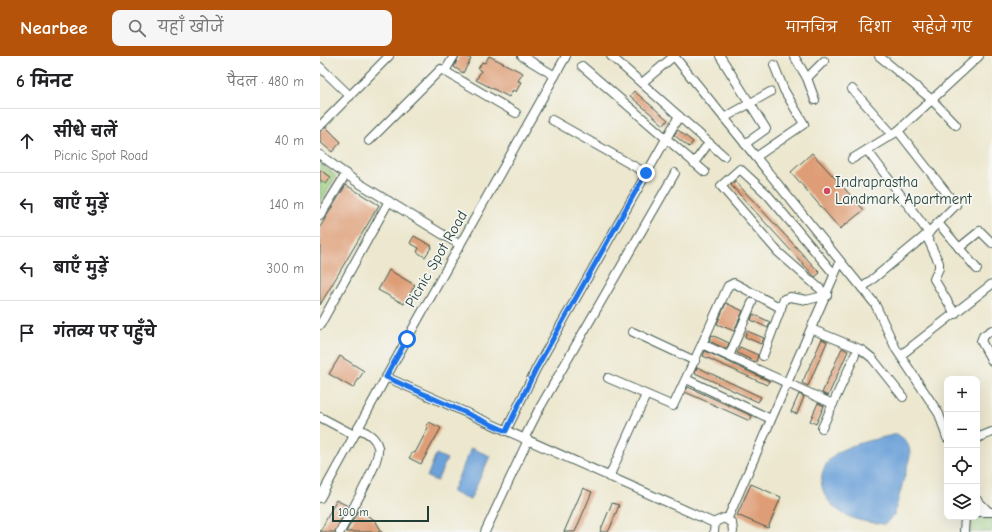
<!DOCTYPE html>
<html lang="hi">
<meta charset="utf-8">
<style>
:root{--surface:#fff;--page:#f6f6f6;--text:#202124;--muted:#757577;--line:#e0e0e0;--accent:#b45309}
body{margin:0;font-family:"Comic Neue","Playpen Sans Deva",sans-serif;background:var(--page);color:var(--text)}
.controls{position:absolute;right:12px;bottom:12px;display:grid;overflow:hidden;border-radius:8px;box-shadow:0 4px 16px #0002}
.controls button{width:36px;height:36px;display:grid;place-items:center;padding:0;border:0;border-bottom:1px solid var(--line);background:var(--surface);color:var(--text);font:20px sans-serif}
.scale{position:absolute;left:12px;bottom:10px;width:97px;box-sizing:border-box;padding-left:4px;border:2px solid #1f3d34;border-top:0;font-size:11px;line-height:14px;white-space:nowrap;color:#1f3d34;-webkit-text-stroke:3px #f6f6f2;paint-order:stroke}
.stop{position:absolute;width:12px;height:12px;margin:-9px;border:3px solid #1a73e8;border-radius:50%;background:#fff}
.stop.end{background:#1a73e8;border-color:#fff;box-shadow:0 1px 4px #0008}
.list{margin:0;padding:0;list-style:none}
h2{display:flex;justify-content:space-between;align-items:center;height:52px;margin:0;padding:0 16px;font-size:17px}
h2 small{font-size:13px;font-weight:400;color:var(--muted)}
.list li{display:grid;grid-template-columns:26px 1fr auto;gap:12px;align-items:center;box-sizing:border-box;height:64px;padding:0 16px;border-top:1px solid var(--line)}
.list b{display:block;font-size:15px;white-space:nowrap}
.list p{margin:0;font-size:13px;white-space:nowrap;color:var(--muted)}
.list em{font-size:13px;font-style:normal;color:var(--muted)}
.icon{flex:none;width:22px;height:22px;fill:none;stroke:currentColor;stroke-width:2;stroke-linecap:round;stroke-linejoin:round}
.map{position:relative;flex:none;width:672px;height:476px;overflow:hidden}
header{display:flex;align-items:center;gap:24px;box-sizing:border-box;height:56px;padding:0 20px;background:var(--accent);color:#fff}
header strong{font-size:19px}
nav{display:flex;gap:22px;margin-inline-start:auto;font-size:14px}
.search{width:280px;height:36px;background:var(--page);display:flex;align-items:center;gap:10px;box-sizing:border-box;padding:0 14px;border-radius:8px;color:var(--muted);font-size:15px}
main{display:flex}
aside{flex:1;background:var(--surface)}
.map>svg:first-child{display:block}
</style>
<header>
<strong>Nearbee</strong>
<div class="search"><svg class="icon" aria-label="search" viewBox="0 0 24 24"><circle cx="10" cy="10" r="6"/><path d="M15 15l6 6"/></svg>यहाँ खोजें</div>
<nav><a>मानचित्र</a><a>दिशा</a><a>सहेजे गए</a></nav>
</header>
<main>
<aside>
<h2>6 मिनट<small>पैदल · 480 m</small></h2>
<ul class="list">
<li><svg class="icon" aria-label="ahead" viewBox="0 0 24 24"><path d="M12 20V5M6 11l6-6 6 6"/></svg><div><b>सीधे चलें</b><p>Picnic Spot Road</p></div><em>40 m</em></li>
<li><svg class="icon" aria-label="left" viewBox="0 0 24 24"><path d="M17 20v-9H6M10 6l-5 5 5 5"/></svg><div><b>बाएँ मुड़ें</b></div><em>140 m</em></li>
<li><svg class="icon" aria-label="left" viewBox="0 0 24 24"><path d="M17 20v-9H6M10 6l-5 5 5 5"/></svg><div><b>बाएँ मुड़ें</b></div><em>300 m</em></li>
<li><svg class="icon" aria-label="arrive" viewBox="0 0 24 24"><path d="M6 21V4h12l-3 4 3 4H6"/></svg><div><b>गंतव्य पर पहुँचे</b></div></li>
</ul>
</aside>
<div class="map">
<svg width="672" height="476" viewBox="0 0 672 476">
<rect width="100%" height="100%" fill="#f6f6f2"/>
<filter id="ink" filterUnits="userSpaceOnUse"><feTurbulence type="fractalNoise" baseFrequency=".025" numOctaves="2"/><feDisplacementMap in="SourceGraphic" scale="8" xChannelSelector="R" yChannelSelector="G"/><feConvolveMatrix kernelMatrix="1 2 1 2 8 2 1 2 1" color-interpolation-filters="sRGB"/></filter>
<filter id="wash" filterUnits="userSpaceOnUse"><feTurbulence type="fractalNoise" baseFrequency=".012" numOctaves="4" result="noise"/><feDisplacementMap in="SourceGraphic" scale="16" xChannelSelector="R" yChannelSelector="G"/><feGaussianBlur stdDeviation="0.9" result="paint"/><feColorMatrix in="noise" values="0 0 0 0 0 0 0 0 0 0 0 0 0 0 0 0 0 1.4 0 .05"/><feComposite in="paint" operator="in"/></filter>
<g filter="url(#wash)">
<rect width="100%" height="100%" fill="#ece7ce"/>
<!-- green -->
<g fill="#9bce7f" stroke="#5d865a">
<path d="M0 107 16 120 0 147Z"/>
<path d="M655 461 672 463V476H649L651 465Z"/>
</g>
<!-- water -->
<g fill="#6ca1d9" stroke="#466f86">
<path d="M577 378C586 384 590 388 590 400L574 459 565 468C551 467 536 465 524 458 502 445 493 422 511 402 523 388 559 383 577 378Z"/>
<path d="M151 392 170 400 150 444 132 436Z"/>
<path d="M116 398 127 403 117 425 107 421Z"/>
</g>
<g id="blocks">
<!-- building -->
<g fill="#de9d76">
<path d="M139 0H145L151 3 143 17 134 11Z"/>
<path d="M169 0 203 17 198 25 201 26 196 36 193 34 189 41 156 24 161 15 158 13 162 6 165 7Z"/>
<path d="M314 35 348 64 344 69 310 40Z"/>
<path d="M6 71 21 86 12 96 0 86V75Z"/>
<path d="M358 74 373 86 369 91 354 79Z"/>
<path d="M492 97 544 154 520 173 471 116Z"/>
<path d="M0 114 11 121 6 128 0 124Z"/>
<path d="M415 125 500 217 495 221 411 129Z"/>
<path d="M26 129 59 149 0 249V171Z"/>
<path d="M94 180 112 190 105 201 97 196 99 192 90 187Z"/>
<path d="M69 214 95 229 84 248 58 234Z"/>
<path d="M406 247 423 255 414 275 397 268Z"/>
<path d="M433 258 450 266 448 272 431 264Z"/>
<path d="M427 275 444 282 441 288 425 281Z"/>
<path d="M392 279 409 287 406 293 389 285Z"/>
<path d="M502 283 507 286 488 330 482 327Z"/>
<path d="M420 291 438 299 436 306 417 297Z"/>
<path d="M522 292 528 295 508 340 502 337Z"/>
<path d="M385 295 449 325 447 329 383 300Z"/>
<path d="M20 300 44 315 33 332 9 318Z"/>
<path d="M377 311 441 341 438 346 375 317Z"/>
<path d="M368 331 432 360 430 365 365 336Z"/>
<path d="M479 338 484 341 477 358 471 356Z"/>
<path d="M498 347 504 350 496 368 490 365Z"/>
<path d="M109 366 121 372 101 408 89 402 93 396 95 397 108 372 106 371Z"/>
<path d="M431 428 461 441 448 472 417 459Z"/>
<path d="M263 432 272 436 255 476H244Z"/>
<path d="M16 444 28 450 15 476H0Z"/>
<path d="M292 447 299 449 291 470 288 476H280Z"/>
<path d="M38 455 55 464 62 476H26Z"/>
</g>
</g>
</g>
<g filter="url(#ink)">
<use href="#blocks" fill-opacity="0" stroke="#3e564b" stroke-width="1"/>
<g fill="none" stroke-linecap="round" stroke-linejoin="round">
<!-- minor casing -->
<g stroke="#3e564b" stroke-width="10">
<g id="minor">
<path d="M202 0 235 20"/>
<path d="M291 0 404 100"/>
<path d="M354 0 555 248 576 293 619 358 627 382"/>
<path d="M400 0 446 73 425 88"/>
<path d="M474 0 487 22 495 44"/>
<path d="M559 0 611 43 636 69"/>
<path d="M262 10 385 116"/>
<path d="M0 11 30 40"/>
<path d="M125 15 134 0"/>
<path d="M487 22 504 5"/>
<path d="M322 27 354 0"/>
<path d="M532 33 572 78"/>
<path d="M404 62 450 36"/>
<path d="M232 64 326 117"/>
<path d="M0 70 69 0"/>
<path d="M49 85 121 13 196 57"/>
<path d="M547 94 609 177"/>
<path d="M0 99 34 124 140 189"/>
<path d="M436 101 484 68 464 34 454 9"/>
<path d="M532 103 578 75 659 0"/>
<path d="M374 107 385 92"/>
<path d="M0 160 26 118"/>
<path d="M618 167 657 213"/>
<path d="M606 179 619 207V212L614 223 635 258"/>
<path d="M639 192 660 175 672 187"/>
<path d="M542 232 606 179 636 149 578 75"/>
<path d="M507 239 458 196 401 130 420 113 447 138 514 218"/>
<path d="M461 252 464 243 470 241 487 244 507 239"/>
<path d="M0 269 69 145"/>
<path d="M491 273 542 294 552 302 583 341"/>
<path d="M672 274 663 280 661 285 672 305"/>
<path d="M313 276 375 305"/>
<path d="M382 288 408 230 414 227 461 252 443 300"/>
<path d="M581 299 672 228"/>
<path d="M409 300 432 247"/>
<path d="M66 321 394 467"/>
<path d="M288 322 353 350 382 288 513 348"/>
<path d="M366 323 451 363"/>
<path d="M0 361 34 379"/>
<path d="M502 372 535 299"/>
<path d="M186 375 216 313 359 60"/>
<path d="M657 382 672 376"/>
<path d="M204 383 218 355 355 117"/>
<path d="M289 421 326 339"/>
<path d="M0 442 87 283 246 0"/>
<path d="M657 444 668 455"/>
<path d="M657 456H672"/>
<path d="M408 462 520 206"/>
<path d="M20 476C28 460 62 405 58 391 55 380 47 377 38 372"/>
<path d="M165 476 208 384"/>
<path d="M394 476 395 466 404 462 412 467 413 476"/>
<path d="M644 476 645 461"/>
</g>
</g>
<!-- path -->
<path stroke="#3e564b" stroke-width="1" stroke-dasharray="1 3" stroke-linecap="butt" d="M0 126V129"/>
<!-- minor -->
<use href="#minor" stroke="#fff" stroke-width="8"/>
</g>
</g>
<g fill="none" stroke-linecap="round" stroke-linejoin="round" filter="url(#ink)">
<!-- route -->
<path stroke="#1a73e8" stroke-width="5" d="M87 283 66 321 186 375 216 313 326 117"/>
</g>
<!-- markers -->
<circle fill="#d1495b" stroke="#f6f6f2" stroke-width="1.5" cx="507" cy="135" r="4"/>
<g text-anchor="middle" stroke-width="3.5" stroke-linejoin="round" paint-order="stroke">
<!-- poi labels -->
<g font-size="15" fill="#1f3d34" stroke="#f6f6f2" text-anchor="start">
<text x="515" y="131">Indraprastha<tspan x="515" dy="17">Landmark Apartment</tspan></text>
</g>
<!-- street labels -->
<g font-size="15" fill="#1f3d34" stroke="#f6f6f2">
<text transform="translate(116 203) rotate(-60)" y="5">Picnic Spot Road</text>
</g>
</g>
</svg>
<div class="controls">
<button>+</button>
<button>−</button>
<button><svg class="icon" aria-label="locate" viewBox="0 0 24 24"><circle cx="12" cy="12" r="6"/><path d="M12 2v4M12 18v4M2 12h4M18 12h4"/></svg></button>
<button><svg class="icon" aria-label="layers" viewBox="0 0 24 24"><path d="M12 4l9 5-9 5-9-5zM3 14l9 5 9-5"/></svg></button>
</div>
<div class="scale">100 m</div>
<div class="stop" style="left:87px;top:283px"></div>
<div class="stop end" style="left:326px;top:117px"></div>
</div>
</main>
